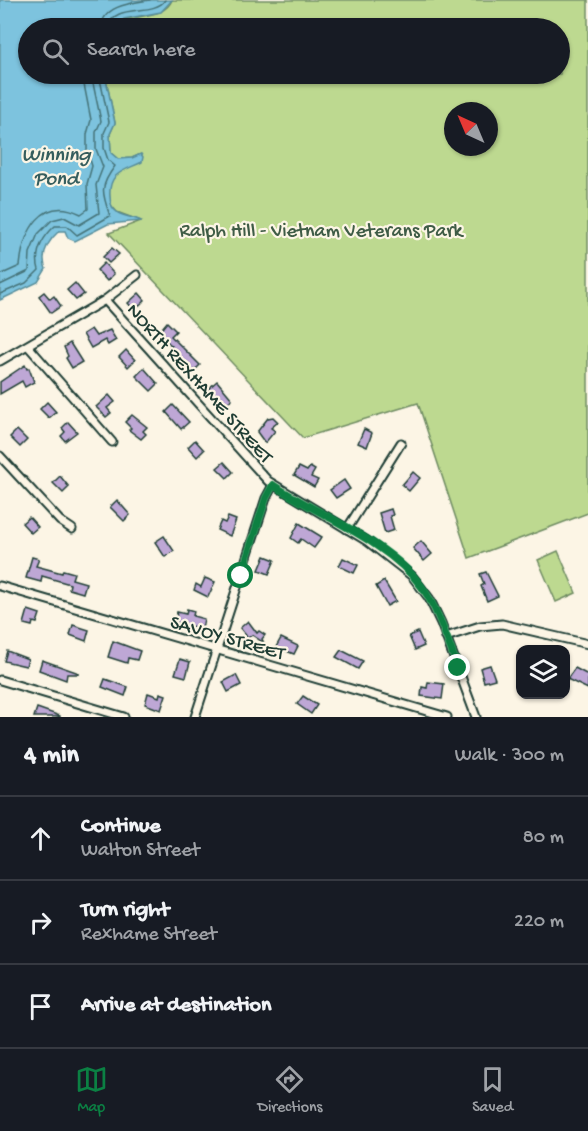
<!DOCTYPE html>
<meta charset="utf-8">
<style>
:root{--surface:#171b24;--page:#20242c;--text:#f1f3f6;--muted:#9ea1a6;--line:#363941;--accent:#0b8043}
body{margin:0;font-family:"Gochi Hand",sans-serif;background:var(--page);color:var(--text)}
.controls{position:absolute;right:18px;bottom:18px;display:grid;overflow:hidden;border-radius:12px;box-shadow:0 2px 4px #0004}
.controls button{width:54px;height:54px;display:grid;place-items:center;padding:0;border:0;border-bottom:2px solid var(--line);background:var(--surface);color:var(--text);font:30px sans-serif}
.compass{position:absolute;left:444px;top:102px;width:54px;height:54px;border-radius:50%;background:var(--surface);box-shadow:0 2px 4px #0004;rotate:316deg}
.stop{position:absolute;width:18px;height:18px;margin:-14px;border:4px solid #0b8043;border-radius:50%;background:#fff}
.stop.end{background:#0b8043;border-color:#fff;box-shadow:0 2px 6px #0008}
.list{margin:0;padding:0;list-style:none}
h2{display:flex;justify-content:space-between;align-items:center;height:78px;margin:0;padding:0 24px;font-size:26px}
h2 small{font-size:20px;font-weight:400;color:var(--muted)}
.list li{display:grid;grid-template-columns:39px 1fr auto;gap:18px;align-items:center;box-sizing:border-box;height:84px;padding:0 24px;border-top:2px solid var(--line)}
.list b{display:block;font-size:22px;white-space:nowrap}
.list p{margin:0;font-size:20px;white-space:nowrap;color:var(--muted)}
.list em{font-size:20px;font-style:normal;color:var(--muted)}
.icon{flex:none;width:33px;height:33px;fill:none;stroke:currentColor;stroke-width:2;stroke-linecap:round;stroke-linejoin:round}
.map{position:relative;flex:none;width:588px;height:717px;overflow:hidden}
.search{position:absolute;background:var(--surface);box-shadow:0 2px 4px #0004;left:18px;right:18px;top:18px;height:66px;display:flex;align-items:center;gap:15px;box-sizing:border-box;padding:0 21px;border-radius:33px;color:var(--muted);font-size:22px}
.sheet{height:330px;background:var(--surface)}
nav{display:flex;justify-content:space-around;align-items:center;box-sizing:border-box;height:84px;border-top:2px solid var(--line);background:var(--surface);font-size:16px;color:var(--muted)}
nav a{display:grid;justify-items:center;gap:3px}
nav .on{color:var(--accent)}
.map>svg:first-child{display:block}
</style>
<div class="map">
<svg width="588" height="717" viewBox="0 0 588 717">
<rect width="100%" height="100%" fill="#fcf5e5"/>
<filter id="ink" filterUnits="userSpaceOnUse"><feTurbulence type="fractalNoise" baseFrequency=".0167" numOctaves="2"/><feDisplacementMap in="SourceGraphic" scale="12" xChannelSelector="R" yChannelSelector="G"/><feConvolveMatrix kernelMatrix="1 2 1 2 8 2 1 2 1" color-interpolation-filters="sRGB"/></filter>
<g filter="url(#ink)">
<!-- green -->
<g fill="#bdd990" stroke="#6e8b62" stroke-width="1.5" fill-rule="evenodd">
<path d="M172 0H588V513L469 558 418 403 303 438 109 233 141 221 117 212 110 204 109 186 112 177 141 154 132 158 118 159 111 153 110 134 115 123 105 74H560V28H112C128 11 163 22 172 0ZM453 111H489V147H453Z"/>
<path d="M558 551 576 593 556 602 538 560Z"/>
</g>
<!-- water -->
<path fill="#7dc3de" stroke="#578d9a" stroke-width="1.5" d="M0 0H172L161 12 124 19 112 28H28V74H105L115 123 110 134 111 153 118 159 132 158 141 154 143 157 142 162C124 171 108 172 110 197 110 203 112 209 118 213 126 217 134 217 141 221L108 224 75 241 68 238 65 231H59C47 242 40 254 46 269L38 282 0 300Z"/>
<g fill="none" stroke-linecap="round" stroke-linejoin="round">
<!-- shore -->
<g stroke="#457378" stroke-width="1.5">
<path d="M101 28C103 5 132 3 150 0"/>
<path d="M108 28C112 2 154 17 165 0"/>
<path d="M0 275 20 266C23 233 41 194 81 214L88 209 87 184 92 166 87 150V134L91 120 82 74"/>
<path d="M0 285 29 271 30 253 38 234 52 220 64 217 79 225 99 213 96 185 103 167 96 149V132L101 121 91 74"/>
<path d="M0 294 26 283 39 270C34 253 42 238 55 226H67L77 235 110 216C102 193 99 187 115 166L108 160 104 148V133L109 122 99 74"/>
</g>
</g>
<!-- building -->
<g fill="#bea7d5" stroke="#1f3d34" stroke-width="1.5">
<path d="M112 248 119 254 109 263 103 257Z"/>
<path d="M104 263 114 274 107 281 97 270Z"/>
<path d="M75 283 84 294 76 300 67 290Z"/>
<path d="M44 292 50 299 54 296 61 306 51 313 39 296Z"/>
<path d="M139 293 145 300 134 310 128 303Z"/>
<path d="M167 322 176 331 171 336 200 365 192 373 170 348 172 346 158 333Z"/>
<path d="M91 329 96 336 110 330 116 340 108 345 105 340 91 348 83 334Z"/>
<path d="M70 343 82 362 72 368 66 358 68 356 64 347Z"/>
<path d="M126 350 135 360 128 367 119 357Z"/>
<path d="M25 365 27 369 29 368 34 382 25 387 22 381 0 394V382Z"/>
<path d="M144 368 158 384 151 391 136 376Z"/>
<path d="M217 381 232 399 224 406 208 389Z"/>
<path d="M109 395 115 402 107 408 111 413 106 417 96 407Z"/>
<path d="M47 402 56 412 49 418 40 409Z"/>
<path d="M173 405 189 422 181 429 166 412Z"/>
<path d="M132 415 147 427 143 431 146 434 141 439 129 430 131 428 125 422Z"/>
<path d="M273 417 278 422 271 428 275 431 265 443 257 432 268 418Z"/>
<path d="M68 422 77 432 65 441 61 436 65 432 62 428Z"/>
<path d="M364 429 372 433 367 447 358 443Z"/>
<path d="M17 430 27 440 20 447 10 437Z"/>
<path d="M195 440 204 450 197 457 188 447Z"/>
<path d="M224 462 233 472 227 478 217 468Z"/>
<path d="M299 467 307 471 310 467 315 470 311 477 318 480 314 487 294 475Z"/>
<path d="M413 472 420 478 409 491 402 485Z"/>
<path d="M60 476 69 487 63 493 53 483Z"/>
<path d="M344 480 350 489 336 498 330 490Z"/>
<path d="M117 500 130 515 124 521 110 507Z"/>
<path d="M391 509 393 515 390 516 394 530 385 533 379 513Z"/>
<path d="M29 517 38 527 31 533 22 523Z"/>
<path d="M228 517 236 520 230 536 217 530 221 521 225 523Z"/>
<path d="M299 523 322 537 314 548 301 539 298 543 291 538Z"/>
<path d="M164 536 174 551 165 557 155 542Z"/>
<path d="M421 541 432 554 424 561 413 548Z"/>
<path d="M265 556 275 560 269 574 259 570Z"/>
<path d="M32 557 39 559 36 566 62 573 63 570 74 573 72 579 86 583 83 593 69 589 70 584 42 576 41 582 26 578Z"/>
<path d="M343 558 358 565 354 573 339 566Z"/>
<path d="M486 572 498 596 487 601 481 586 484 584 480 574Z"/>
<path d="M205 578 215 582 208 597 194 590 196 584 201 587Z"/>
<path d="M384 581 396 601 387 606 376 586Z"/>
<path d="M187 609 194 611 193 616 204 619 202 629 175 622 177 612 186 614Z"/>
<path d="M28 610 40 614 37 623 33 622 32 626 24 624Z"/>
<path d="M248 621 257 633 259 631 265 635 262 639 264 643 252 635 248 638 240 628Z"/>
<path d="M73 625 89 630 86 641 70 635Z"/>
<path d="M418 632 424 646 415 650 409 636Z"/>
<path d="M281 638 298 646 294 654 276 647Z"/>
<path d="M113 641 140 651 137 660 128 658 127 663 108 657Z"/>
<path d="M341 650 363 661 358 669 336 657Z"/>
<path d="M7 651 28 659 26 666 4 661Z"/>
<path d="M180 659 190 662 186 677 175 674Z"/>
<path d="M42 660 79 673V674H67L66 680 39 670Z"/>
<path d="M490 665 495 679 484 682 480 668Z"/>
<path d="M575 668 588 675V689L567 679Z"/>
<path d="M236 675 241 685 228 692 223 682Z"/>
<path d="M105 679 128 687 125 696 102 687Z"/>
<path d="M428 682 444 684 442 699 421 696 422 687 427 688Z"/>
<path d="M148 693 159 697 160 693 166 695 161 710 145 704Z"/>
<path d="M303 696 317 705 311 714 297 704Z"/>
<path d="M37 708 60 716V717H34Z"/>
</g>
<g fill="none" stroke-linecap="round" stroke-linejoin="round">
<!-- street casing -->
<g stroke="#1f3d34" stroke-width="11">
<g id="street">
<path d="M105 300 268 481 367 541 412 576 429 598 441 623 476 717"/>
<path d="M28 346 112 442"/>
<path d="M0 361 105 300 137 275"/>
<path d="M0 456 60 521 72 529"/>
<path d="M347 529 401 443"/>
<path d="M0 586 447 717"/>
<path d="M446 637 480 626 502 624 588 644"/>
<path d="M0 680 124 717"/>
<path d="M195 717 266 498 273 485"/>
</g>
</g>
<!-- street -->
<use href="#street" stroke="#fcf5e5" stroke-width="7"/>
</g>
</g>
<g fill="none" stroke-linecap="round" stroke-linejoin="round" filter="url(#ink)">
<!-- route -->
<path stroke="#0b8043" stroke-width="8" d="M241 576 266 498 273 485C319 515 390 542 422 587 439 611 447 640 458 668"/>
</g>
<g text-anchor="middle" stroke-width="4.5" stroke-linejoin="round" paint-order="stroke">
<!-- park labels -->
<g font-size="20" fill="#3f5c46" stroke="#fcf5e5">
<text x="321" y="236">Ralph Hill - Vietnam Veterans Park</text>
</g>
<!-- street labels -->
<g font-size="20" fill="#1f3d34" stroke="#fcf5e5">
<text transform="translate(201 382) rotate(48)" y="7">NORTH REXHAME STREET</text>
<text transform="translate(228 636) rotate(16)" y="7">SAVOY STREET</text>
</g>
<!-- water labels -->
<g font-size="21" font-style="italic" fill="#365e5e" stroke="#fcf5e5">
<text x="56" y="160">Winning<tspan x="56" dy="24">Pond</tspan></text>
</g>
</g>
</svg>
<div class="controls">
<button><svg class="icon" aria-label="layers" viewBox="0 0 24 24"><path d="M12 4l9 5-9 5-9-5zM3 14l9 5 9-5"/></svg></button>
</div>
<svg class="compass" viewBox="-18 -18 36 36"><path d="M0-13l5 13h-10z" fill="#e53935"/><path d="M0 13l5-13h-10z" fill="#9ea1a6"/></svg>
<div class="stop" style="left:241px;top:576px"></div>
<div class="stop end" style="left:458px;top:668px"></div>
<div class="search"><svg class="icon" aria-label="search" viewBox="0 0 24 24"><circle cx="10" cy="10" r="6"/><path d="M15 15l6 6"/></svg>Search here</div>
</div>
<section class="sheet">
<h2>4 min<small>Walk · 300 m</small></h2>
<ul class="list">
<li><svg class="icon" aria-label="ahead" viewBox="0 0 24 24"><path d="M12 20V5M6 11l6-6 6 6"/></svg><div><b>Continue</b><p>Walton Street</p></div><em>80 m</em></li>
<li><svg class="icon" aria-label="right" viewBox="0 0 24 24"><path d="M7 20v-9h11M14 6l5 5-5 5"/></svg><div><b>Turn right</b><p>Rexhame Street</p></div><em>220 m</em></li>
<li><svg class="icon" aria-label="arrive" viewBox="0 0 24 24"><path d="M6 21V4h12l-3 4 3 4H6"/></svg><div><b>Arrive at destination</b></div></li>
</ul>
</section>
<nav>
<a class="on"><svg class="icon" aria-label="map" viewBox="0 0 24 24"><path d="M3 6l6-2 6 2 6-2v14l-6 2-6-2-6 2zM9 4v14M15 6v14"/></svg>Map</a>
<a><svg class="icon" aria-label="directions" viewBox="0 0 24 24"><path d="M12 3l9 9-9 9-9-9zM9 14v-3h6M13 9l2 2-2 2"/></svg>Directions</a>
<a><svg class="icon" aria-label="saved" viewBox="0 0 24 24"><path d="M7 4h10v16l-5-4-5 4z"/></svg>Saved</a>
</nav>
